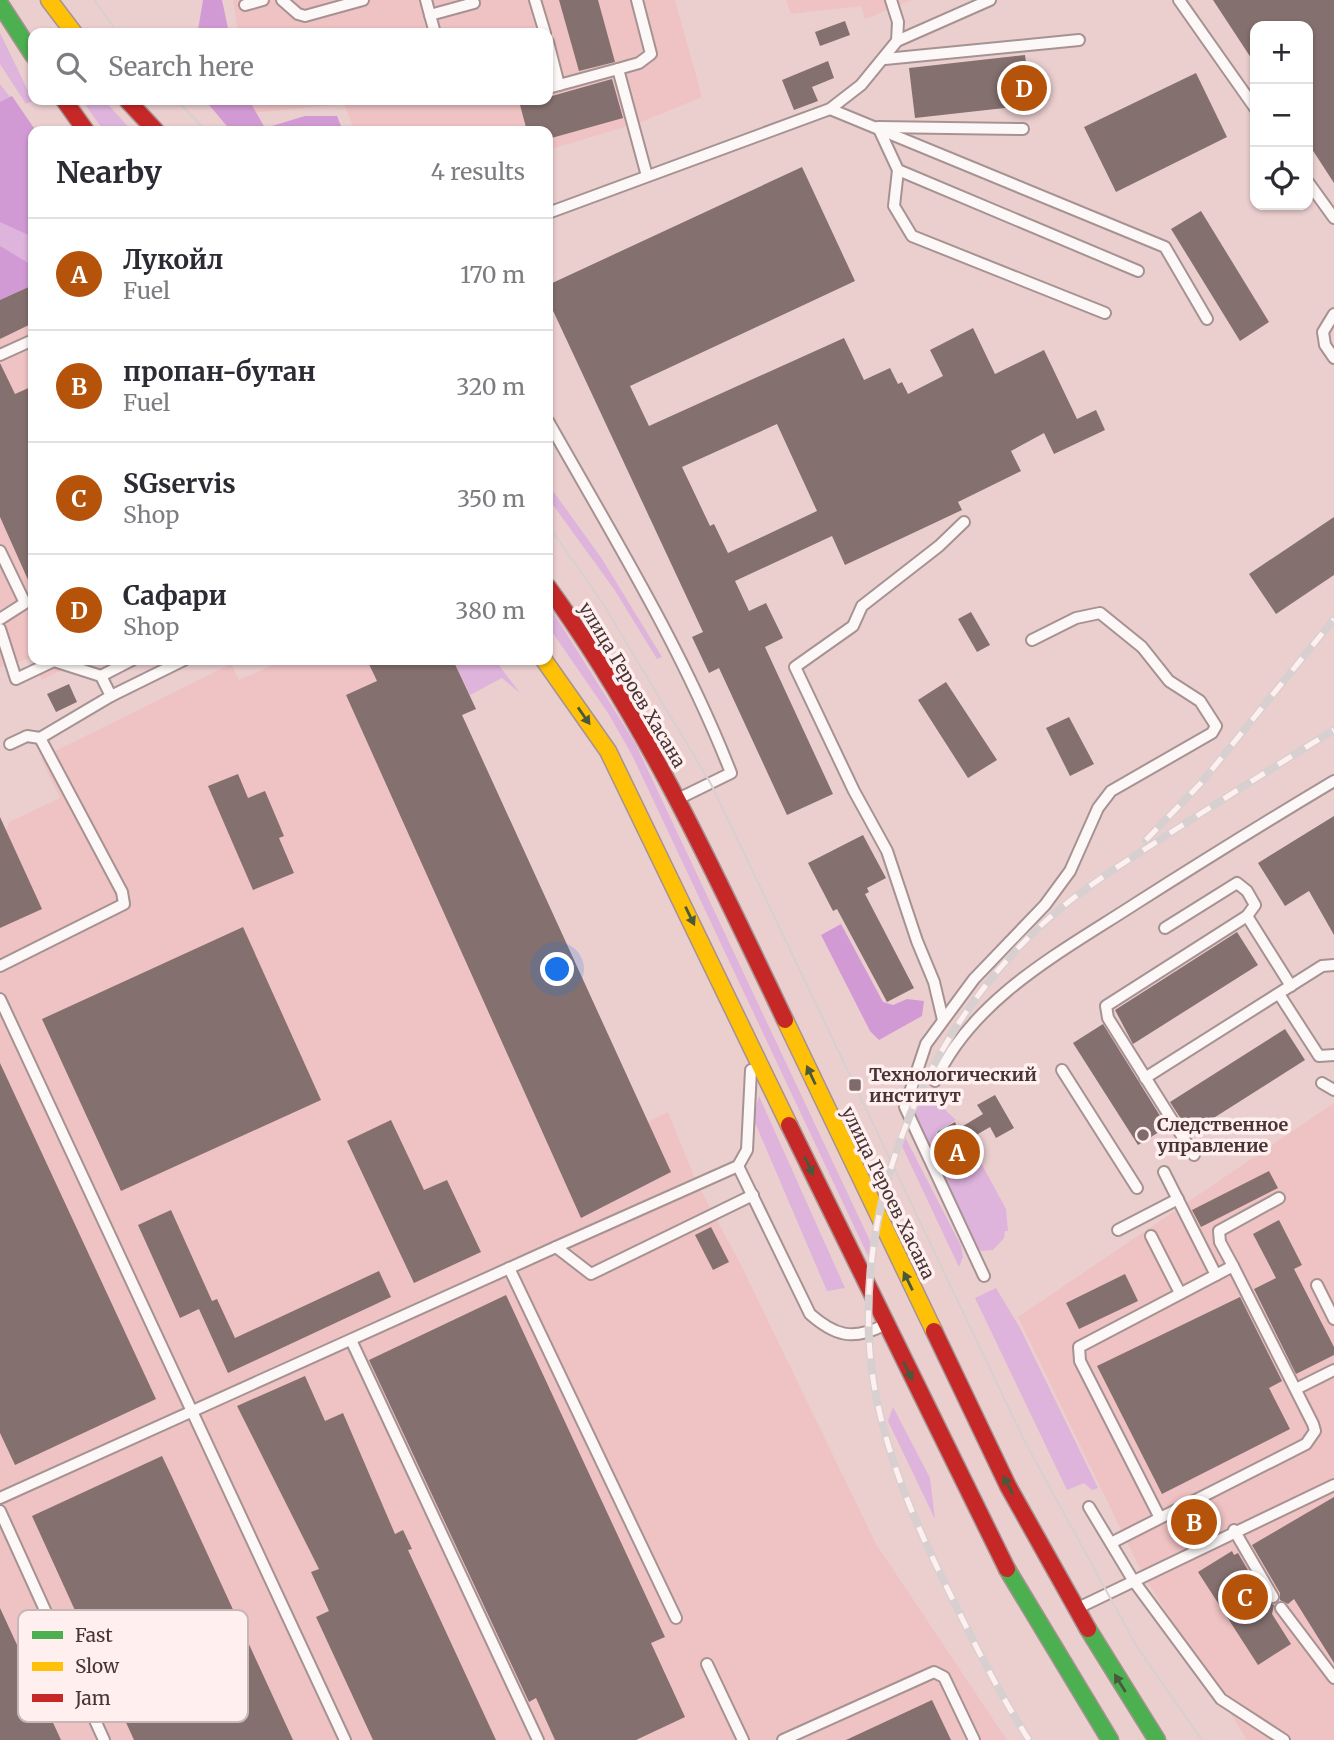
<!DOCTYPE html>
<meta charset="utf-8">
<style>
:root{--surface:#fff;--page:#f2f2f3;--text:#2b2b33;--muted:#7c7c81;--line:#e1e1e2;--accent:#b45309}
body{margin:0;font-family:Merriweather,serif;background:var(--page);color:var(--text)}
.controls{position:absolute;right:21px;top:21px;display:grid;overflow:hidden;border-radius:14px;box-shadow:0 2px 5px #0004}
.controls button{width:63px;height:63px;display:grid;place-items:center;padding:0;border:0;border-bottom:2px solid var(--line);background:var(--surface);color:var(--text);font:35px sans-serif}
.you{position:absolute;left:558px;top:970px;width:24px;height:24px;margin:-18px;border:5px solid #fff;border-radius:50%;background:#1a73e8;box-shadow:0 0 0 10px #1a73e833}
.badge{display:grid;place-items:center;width:46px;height:46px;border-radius:50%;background:var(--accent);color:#fff;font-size:23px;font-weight:700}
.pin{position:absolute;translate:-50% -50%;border:4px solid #fff;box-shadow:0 2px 7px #0006}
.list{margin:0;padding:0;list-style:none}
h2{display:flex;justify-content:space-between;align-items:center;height:91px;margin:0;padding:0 28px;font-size:30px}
h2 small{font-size:23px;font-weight:400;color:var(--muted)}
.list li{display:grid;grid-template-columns:46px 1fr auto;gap:21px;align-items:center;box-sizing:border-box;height:112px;padding:0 28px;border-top:2px solid var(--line)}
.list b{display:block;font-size:26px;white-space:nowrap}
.list p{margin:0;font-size:23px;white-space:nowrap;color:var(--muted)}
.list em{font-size:23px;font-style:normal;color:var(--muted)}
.icon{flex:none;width:38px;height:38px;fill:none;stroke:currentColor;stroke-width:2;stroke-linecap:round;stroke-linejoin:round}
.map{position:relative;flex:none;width:1334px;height:1740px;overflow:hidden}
.search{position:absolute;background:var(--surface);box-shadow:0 2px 5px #0004;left:28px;top:28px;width:525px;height:77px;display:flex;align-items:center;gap:18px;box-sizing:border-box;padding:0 24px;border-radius:14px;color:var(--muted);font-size:26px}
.panel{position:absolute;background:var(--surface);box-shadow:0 2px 5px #0004;left:28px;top:126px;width:525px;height:539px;border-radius:14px}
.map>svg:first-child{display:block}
</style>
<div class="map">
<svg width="1334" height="1740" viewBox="0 0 1334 1740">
<rect width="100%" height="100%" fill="#ebcfcf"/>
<!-- built -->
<g fill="#efc2c3">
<path d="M233 0H675L702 97 641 122 548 150V131H355L344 104 251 113 249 100H548V33H238Z"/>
<path d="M786 0H912L865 19 861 6 791 14Z"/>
<path d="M33 285V660H83L42 680 31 658 0 667V300Z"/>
<path d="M285 660H453L476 709 462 716 648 1122 668 1112 697 1183 741 1265 876 1544 1007 1740H0V833L6 830 9 822 60 798 41 758 231 664 239 680Z"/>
<path d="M1334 1103V1740H1247L1143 1575 1018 1317Z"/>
</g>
<!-- green -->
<g fill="#deb3dc">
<path d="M0 33 33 101 26 104 0 64Z"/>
<path d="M0 84 36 131H33V285L0 300Z"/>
<path d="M82 100H104L132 131H104Z"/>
<path d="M548 484 602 559 662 657 657 659 614 589 548 498Z"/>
<path d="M548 604 635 743 872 1245 869 1258 632 755 608 713 548 626Z"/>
<path d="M453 660H495L520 693 502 678 470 695Z"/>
<path d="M926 1092 956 1120 936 1132 954 1164 975 1152 1006 1209 1008 1231H1005L1004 1238 993 1250 981 1251 975 1244 913 1115Z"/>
<path d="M759 1096 845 1288 827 1291 753 1118Z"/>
<path d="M904 1135 961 1246 963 1257 959 1267 901 1144Z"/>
<path d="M996 1288 1020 1328 1098 1488 1092 1490 1084 1483 1067 1490 975 1298Z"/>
<path d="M893 1407 930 1478 935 1519 888 1421Z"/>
</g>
<!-- forest -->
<g fill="#d29ad4">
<path d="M203 0H222L229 33H179L198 30Z"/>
<path d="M12 96 36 131H33V237L0 222V102Z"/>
<path d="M205 100H249L265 128 305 116H337L343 131H231Z"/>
<path d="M0 246 33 266V285L0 300Z"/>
<path d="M841 924 883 1002 893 1005 907 999 924 1001 922 1016 879 1040 870 1031 821 935Z"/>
</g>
<!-- building -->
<g fill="#84706e" fill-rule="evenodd">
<path d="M559 0H598L615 62 579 71Z"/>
<path d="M1213 0H1334V183L1308 143V26H1255V64Z"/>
<path d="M845 21 850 35 820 46 815 32Z"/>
<path d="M1025 55 1031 105 915 118 909 68Z"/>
<path d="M828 61 834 78 812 87 818 101 794 110 782 80Z"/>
<path d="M1196 73 1227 137 1116 192 1084 127Z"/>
<path d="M612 79 623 118 548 139V131H527L520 105Z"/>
<path d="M802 167 855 281 630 386 649 426 844 338 864 380 890 368 898 384 902 382 908 394 943 376 930 350 973 328 995 374 1044 350 1077 419 1096 410 1105 430 1054 454 1044 433 1011 451 1021 471 958 502 962 510 845 565 832 536 735 581 749 611 766 603 783 638 765 647 833 794 787 815 719 668 709 673 692 637 703 632 548 300V285ZM777 424 817 511 728 553 714 524 710 526 682 467Z"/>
<path d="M1201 211 1269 322 1240 341 1171 229Z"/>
<path d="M33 285V323L0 339V300Z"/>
<path d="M0 363 15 394 33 386V591L0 517Z"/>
<path d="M1334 517V575L1276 614 1249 574Z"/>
<path d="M971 612 990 645 977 652 958 619Z"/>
<path d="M367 660H453L476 709 462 715 671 1172 581 1218 346 695 377 681Z"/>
<path d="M946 682 997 760 968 778 918 700Z"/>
<path d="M69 684 77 702 56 712 47 694Z"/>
<path d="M1069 717 1094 764 1070 776 1046 728Z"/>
<path d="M238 774 248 798 265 791 284 836 279 838 294 873 253 890 208 786Z"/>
<path d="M1334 816V935L1309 891 1285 906 1258 863Z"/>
<path d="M0 817 42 909 0 928Z"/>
<path d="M863 835 886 878 867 888 869 892 865 894 914 988 887 1002 837 909 833 911 808 863Z"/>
<path d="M243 927 321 1100 121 1191 42 1019Z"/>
<path d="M1237 932 1258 965 1133 1044 1115 1010Z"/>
<path d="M1103 1024 1167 1127 1138 1145 1073 1043Z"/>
<path d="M1285 1029 1305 1060 1190 1133 1170 1102Z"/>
<path d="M0 1063 156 1399 15 1465 0 1433Z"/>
<path d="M995 1095 1014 1128 996 1138 990 1127 966 1141 972 1152 955 1162 937 1132 955 1122 958 1129 983 1114 977 1105Z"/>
<path d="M391 1120 424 1190 447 1180 481 1252 414 1283 347 1141Z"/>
<path d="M1269 1171 1278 1188 1201 1227 1192 1210Z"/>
<path d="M171 1210 212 1301 217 1299 235 1338 379 1271 391 1297 228 1373 199 1309 180 1318 138 1225Z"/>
<path d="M1279 1220 1302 1265 1294 1269 1334 1347V1355L1296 1374 1254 1289 1276 1278 1253 1234Z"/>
<path d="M711 1227 729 1262 713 1270 695 1235Z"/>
<path d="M1125 1274 1138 1301 1079 1329 1066 1303Z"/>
<path d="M506 1295 665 1637 651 1643 685 1717 636 1740H555L536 1698 529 1702 369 1360Z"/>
<path d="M1240 1297 1282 1381 1269 1388 1290 1429 1162 1494 1097 1366Z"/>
<path d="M305 1376 325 1421 343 1413 395 1534 403 1530 412 1549 408 1550 496 1740H373L316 1617 329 1611 311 1572 319 1569 237 1406Z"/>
<path d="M162 1456 172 1477 293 1740H134L32 1516Z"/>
<path d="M1334 1497V1663L1294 1599 1288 1604 1280 1600V1593L1252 1545Z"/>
<path d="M1212 1502 1220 1520 1177 1541 1168 1524Z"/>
<path d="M1232 1551 1234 1555 1238 1553 1266 1601 1274 1605 1272 1614 1291 1644 1258 1665 1198 1572Z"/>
<path d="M0 1608 61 1740H0Z"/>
<path d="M932 1700 951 1740H846Z"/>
</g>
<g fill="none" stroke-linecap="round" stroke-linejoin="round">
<!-- lane casing -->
<g stroke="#a79292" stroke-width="14">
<g id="lane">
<path d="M282 0 298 14 305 16 363 0"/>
<path d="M426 0 430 15 474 3"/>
<path d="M535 0 545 33"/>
<path d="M891 0 898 22 897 41"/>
<path d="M1179 0 1255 108"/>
<path d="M245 5 263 0"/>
<path d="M430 15 435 33"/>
<path d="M548 42 559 85"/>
<path d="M885 59 1079 40"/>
<path d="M618 69 639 63 651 54 637 0"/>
<path d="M548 88 618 69 647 176"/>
<path d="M830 109 1165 247 1207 319"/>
<path d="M1023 129 878 127 898 170 1138 271"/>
<path d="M898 170 894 206 912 236 1105 313"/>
<path d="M1308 182 1334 218"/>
<path d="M548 213 830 109 861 85 897 41 990 0"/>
<path d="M1334 314 1323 332 1325 345 1334 358"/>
<path d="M0 355 33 340"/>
<path d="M548 421C613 536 683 650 731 773L682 797"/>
<path d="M0 551 25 603 0 619"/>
<path d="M0 629 16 679 54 661 101 676"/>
<path d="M111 696 184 660"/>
<path d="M10 744 27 736 40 738"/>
<path d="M1247 916 1291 986"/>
<path d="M1165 928 1237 883 1247 891 1255 905 1247 916 1106 1006 1108 1018 1194 1155"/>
<path d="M0 966 124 904 122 892 40 738 111 696 101 676 132 660"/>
<path d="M1279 994 1319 1056 1334 1055"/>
<path d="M0 999 345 1740"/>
<path d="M943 1020 934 982 917 941 887 851 854 791 795 667 853 626 862 606 939 546 964 522"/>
<path d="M751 1070 747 1150 738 1166 556 1247 591 1274 753 1195"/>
<path d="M1062 1070 1137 1188"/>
<path d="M1145 1078 1322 966 1334 965"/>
<path d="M935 1081C973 998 1061 952 1135 904 1201 862 1267 821 1334 781"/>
<path d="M1322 1083 1334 1090"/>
<path d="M738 1166 810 1314C834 1335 852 1341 882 1326"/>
<path d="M1164 1172 1216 1275"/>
<path d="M1118 1230 1178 1199"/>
<path d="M1151 1236 1180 1293"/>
<path d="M1233 1266 1220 1242 1219 1231 1279 1198"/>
<path d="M509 1268 676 1618"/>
<path d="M984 1276 905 1107 926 1044 974 979 1045 905 1070 871 1098 808 1111 791 1212 733 1216 726 1200 701 1169 681 1142 647 1100 613 1076 618 1032 640"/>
<path d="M1317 1285 1334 1319"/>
<path d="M351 1340 538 1740"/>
<path d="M1296 1389 1334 1370"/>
<path d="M0 1498 556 1247"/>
<path d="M1089 1507 1133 1580 1221 1699 1284 1740"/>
<path d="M0 1511 104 1740"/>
<path d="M1234 1530 1273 1597"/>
<path d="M1111 1543C1176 1510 1241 1477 1306 1444L1315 1431 1313 1424 1233 1266 1079 1347 1080 1361 1160 1518"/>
<path d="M1078 1608 1334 1485"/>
<path d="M1281 1608 1334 1678"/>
<path d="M707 1664 743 1740"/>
<path d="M783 1740 934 1672 944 1677 974 1740"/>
</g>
</g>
<!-- fast casing -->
<g stroke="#a79292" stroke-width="19">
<g id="fast">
<path d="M0 4 33 55"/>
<path d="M1007 1569 1110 1740"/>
<path d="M1088 1629 1157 1740"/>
</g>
</g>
<!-- slow casing -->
<g stroke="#a79292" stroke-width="19">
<g id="slow">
<path d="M49 0 74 33"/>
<path d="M544 660 608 751 789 1125"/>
<path d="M785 1020 934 1331"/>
</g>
</g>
<!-- jam casing -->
<g stroke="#a79292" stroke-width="19">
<g id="jam">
<path d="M64 100 86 131"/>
<path d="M127 100 156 131"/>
<path d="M548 587C645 721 714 871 785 1020"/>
<path d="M789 1125 1007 1569"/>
<path d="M934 1331 1008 1486 1088 1629"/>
</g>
</g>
<!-- lane -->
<use href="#lane" stroke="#fcf8f8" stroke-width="10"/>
<!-- fast -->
<use href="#fast" stroke="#4caf50" stroke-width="16"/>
<!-- slow -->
<use href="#slow" stroke="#ffc107" stroke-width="16"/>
<!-- jam -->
<use href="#jam" stroke="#c62828" stroke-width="16"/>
<!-- tram -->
<g stroke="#d8d0d0" stroke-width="2">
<path d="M94 0 118 33"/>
<path d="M176 100 207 131"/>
<path d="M548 525 602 602 711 784 1025 1442 1137 1647 1202 1740"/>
</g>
<!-- rail casing -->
<g stroke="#d8d0d0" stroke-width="8">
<g id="rail">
<path d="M1146 840 1201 783 1334 619"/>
<path d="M1029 1740C1002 1698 979 1653 957 1608 921 1536 888 1465 874 1385 848 1226 915 1050 1028 938 1067 898 1117 867 1164 837 1220 801 1277 765 1334 730"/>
</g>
</g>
<!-- rail -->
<use href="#rail" stroke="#ffefef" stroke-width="5" stroke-dasharray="16" stroke-linecap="butt"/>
</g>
<!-- one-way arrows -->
<defs><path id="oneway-solid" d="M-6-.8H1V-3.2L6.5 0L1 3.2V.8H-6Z" transform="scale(1.75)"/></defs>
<g fill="#49593c">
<use href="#oneway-solid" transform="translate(584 716) rotate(55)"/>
<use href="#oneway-solid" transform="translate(690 916) rotate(64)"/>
<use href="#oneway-solid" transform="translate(811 1075) rotate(-115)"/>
<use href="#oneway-solid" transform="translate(809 1166) rotate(65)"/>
<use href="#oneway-solid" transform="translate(908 1281) rotate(-116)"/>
<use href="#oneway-solid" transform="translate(908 1371) rotate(64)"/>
<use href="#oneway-solid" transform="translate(1008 1485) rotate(-117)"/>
<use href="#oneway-solid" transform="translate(1120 1683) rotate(-122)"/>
</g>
<!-- markers -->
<g fill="#816a6a" stroke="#ffefef" stroke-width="2.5">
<rect x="848" y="1078" width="14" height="14" rx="3.5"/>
<circle cx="1143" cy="1135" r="7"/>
</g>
<g text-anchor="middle" stroke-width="7" stroke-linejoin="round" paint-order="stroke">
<!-- street labels -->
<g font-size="18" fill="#483434" stroke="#ffefef">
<text transform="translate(632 685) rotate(59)" y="6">улица Героев Хасана</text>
<text transform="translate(888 1193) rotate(64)" y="6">улица Героев Хасана</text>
</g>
<!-- poi labels -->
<g font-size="18" font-weight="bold" fill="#483434" stroke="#ffefef" text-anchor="start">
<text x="869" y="1081">Технологический<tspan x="869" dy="21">институт</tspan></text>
<text x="1157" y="1131">Следственное<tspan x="1157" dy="21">управление</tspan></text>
</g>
</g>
<!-- legend -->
<rect x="18" y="1610" width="230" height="112" rx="10" fill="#ffefef" stroke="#c8b7b7" stroke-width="2"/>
<rect x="32" y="1631" width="31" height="8" fill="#4caf50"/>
<rect x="32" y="1662" width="31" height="9" fill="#ffc107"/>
<rect x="32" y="1694" width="31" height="8" fill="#c62828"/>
<g font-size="19" fill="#483434">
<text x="75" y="1642">Fast</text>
<text x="75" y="1673">Slow</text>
<text x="75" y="1705">Jam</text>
</g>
</svg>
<div class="controls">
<button>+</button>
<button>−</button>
<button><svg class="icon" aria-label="locate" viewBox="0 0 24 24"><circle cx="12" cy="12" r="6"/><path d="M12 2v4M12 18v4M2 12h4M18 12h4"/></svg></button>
</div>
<div class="you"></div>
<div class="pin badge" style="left:957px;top:1152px">A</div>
<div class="pin badge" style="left:1194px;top:1522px">B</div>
<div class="pin badge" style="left:1245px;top:1597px">C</div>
<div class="pin badge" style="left:1024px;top:88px">D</div>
<div class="search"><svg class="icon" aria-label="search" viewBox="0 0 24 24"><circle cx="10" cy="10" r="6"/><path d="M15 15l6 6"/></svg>Search here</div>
<section class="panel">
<h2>Nearby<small>4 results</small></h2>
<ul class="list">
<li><span class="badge">A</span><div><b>Лукойл</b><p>Fuel</p></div><em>170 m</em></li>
<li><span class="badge">B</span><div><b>пропан-бутан</b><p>Fuel</p></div><em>320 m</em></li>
<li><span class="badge">C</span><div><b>SGservis</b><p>Shop</p></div><em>350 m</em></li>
<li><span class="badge">D</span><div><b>Сафари</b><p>Shop</p></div><em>380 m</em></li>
</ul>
</section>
</div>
